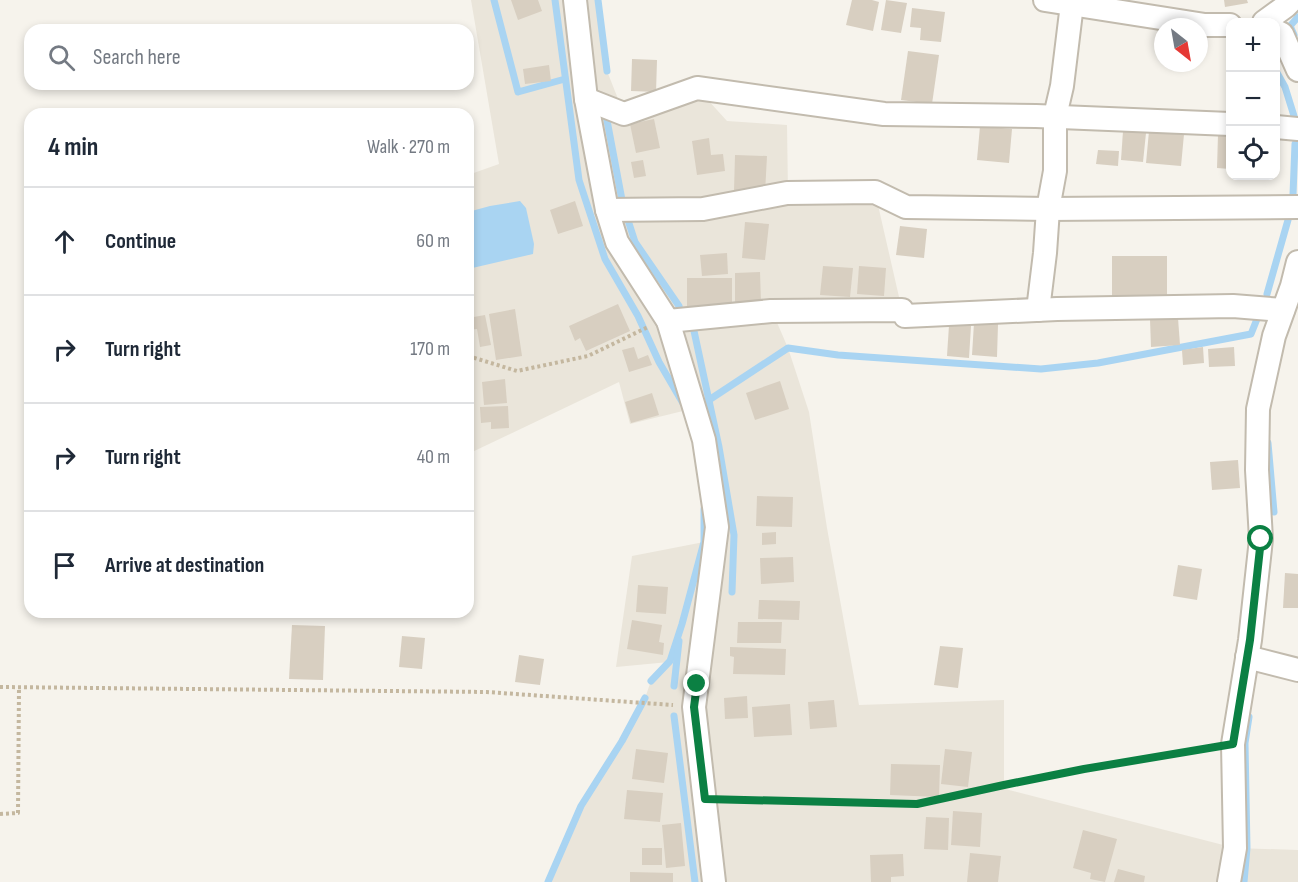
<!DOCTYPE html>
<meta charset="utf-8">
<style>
:root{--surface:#fff;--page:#f6f6f7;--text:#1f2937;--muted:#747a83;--line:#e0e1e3}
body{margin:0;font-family:"Sofia Sans Condensed",sans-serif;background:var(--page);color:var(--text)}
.controls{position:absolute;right:18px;top:18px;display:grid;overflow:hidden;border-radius:12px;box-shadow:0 3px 9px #0003}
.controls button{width:54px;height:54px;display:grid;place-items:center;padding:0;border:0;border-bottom:2px solid var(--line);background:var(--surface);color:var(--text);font:30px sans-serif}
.compass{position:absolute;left:1154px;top:18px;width:54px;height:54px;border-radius:50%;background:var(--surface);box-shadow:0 3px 9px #0003;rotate:149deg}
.stop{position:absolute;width:18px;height:18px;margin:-14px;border:4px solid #0b8043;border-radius:50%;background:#fff}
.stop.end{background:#0b8043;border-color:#fff;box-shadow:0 2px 6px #0008}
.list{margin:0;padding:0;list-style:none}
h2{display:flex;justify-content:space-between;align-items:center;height:78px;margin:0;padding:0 24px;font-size:26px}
h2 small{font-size:20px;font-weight:400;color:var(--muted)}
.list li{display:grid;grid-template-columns:39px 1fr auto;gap:18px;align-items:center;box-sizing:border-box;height:108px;padding:0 24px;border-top:2px solid var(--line)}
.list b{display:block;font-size:22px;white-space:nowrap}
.list em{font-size:20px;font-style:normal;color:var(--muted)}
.icon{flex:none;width:33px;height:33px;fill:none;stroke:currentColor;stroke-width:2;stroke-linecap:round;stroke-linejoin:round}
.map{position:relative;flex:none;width:1298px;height:882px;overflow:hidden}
.search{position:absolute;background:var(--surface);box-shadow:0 3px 9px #0003;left:24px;top:24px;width:450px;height:66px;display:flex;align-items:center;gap:15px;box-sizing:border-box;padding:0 21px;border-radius:18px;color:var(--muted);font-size:22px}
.panel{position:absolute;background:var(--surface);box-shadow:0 3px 9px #0003;left:24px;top:108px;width:450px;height:510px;border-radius:18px}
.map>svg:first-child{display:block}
</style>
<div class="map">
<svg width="1298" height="882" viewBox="0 0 1298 882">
<rect width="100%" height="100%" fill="#f6f3ec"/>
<!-- residential -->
<path fill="#eae5da" d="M471 0H598L607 71 624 114 697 88 727 121 787 125 788 193 875 192 902 310 772 311 788 348 809 412 827 528 859 705 1004 700V785L1005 789 1235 848 1298 850V882H548L581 806 622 741 645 698 651 681 669 662 616 667 632 556 704 542 705 491 687 410 630 424 619 382 468 454V175L499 164Z"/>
<!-- water -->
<path fill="#a9d4f2" d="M520 201 526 208 534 244 533 254 468 269V212L490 206Z"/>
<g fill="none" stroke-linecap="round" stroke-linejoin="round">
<!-- stream -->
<g stroke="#a9d4f2" stroke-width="7">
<path d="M494 0 518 92 565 79"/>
<path d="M555 0 579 180 605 259 638 316 659 362 684 405"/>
<path d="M598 0 607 71"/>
<path d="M1294 35 1290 26 1298 17"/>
<path d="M1276 71 1285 87 1294 116"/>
<path d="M606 115 622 200"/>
<path d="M1293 195 1295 144"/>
<path d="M627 217 635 242 679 306"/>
<path d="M1267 294 1288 220"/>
<path d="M694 331 719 447 734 535 732 592"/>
<path d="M709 400 788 348 838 355 1041 369 1098 363 1251 334 1257 319"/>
<path d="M1268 443 1274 512"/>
<path d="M651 681 670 661 682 624 704 542V509"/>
<path d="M674 686 679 641"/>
<path d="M674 716 695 882"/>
<path d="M548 882 581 806 622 741 645 698"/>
<path d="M1244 882 1247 848 1245 743 1249 717"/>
</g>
</g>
<!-- building -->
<g fill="#d8cfc1">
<path d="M511 0H538L542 11 518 20Z"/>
<path d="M852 0H872L879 2 873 31 846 25Z"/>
<path d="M886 0 907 3 901 33 881 30Z"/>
<path d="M1224 0H1247L1248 3 1225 7Z"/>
<path d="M912 8 945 12 941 42 920 40 921 28 910 27Z"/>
<path d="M908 51 939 55 932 104 901 100Z"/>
<path d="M632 59 657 60 656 92 631 91Z"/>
<path d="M549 65 551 81 525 84 523 69Z"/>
<path d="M654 119 660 148 636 153 630 124Z"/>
<path d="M980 126 1012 129 1009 163 977 160Z"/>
<path d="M1123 131 1146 133 1143 162 1121 160Z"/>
<path d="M1149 131 1184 134 1181 166 1146 163Z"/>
<path d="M1218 134H1230V169L1217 168Z"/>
<path d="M709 138 711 155 723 154 725 171 697 175 692 141Z"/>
<path d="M1098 150 1119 151 1118 166 1096 164Z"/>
<path d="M735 155 767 156 765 193 734 191Z"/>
<path d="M643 160 646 176 634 178 631 162Z"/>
<path d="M575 201 583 226 558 234 550 210Z"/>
<path d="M745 222 769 224 765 260 742 258Z"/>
<path d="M900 226 927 229 924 258 896 255Z"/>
<path d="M727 253 728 274 702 276 700 255Z"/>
<rect x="1112" y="256" width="55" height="43"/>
<path d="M823 266 853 268 850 297 820 295Z"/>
<path d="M859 266 886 268 884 296 857 294Z"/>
<path d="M760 272 761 304H735V273Z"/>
<path d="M687 278H732V306L687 307Z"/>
<path d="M618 304 630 331 586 351 580 338 575 341 569 326Z"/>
<path d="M515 309 522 356 496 360 489 314Z"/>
<path d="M485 315 491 345 480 347 477 329 468 330V318Z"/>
<path d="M1178 318 1180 345 1151 347 1150 319Z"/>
<path d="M974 323 998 324 997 357 972 355Z"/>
<path d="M949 325 971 326 969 358 947 356Z"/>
<path d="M634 347 638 359 648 355 652 365 629 372 622 350Z"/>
<path d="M1203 347 1204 363 1183 365 1182 350Z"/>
<path d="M1234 347 1235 366 1209 367 1208 349Z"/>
<path d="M505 379 507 403 484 405 482 382Z"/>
<path d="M780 381 789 409 755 420 746 393Z"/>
<path d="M652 393 659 415 631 423 625 402Z"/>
<path d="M508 406 509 428 491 429V422L481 423 480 407Z"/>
<path d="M1238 460 1240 488 1212 490 1210 462Z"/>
<path d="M757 496 793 497 792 527 756 526Z"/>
<path d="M776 532V544L762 545V533Z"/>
<path d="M793 557 794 582 761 584 760 558Z"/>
<path d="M1178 565 1202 569 1197 600 1173 596Z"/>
<path d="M1285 573 1298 574V608H1283Z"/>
<path d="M638 585 668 587 666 614 636 612Z"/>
<path d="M759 600 800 601 799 620 758 619Z"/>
<path d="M632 620 662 625 659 642 664 643 663 655 627 649Z"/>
<path d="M738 622H782L781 643H737Z"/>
<path d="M292 625 325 626 323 680 289 679Z"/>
<path d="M402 636 425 638 422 669 399 667Z"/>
<path d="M940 646 963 648 958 688 934 685Z"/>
<path d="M730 647 786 649 785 675 733 674 734 657 730 656Z"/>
<path d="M519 655 544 659 540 685 515 682Z"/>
<path d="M747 696 748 718 725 719 724 698Z"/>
<path d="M834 700 837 727 810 729 808 702Z"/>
<path d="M790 704 792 735 754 737 752 707Z"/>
<path d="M636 749 668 753 664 783 632 779Z"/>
<path d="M945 749 972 752 968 787 941 784Z"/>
<path d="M891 764 940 765 939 797 890 795Z"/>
<path d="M627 790 663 793 660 822 624 819Z"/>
<path d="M953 811 982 813 980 847 951 845Z"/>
<path d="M926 817 949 818 948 850 924 849Z"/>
<path d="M681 823 685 866 666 868 662 825Z"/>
<path d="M1083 830 1117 839 1105 882 1090 879 1091 873 1073 868Z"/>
<rect x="642" y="848" width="20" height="17"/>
<path d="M970 853 1001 856 998 882H967Z"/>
<path d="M903 854 904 876 891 877V882H871L870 855Z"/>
<path d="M1118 869 1145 876 1144 882H1114Z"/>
<path d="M630 872 673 873V882H630Z"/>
</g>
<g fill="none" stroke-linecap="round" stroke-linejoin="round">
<!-- minor casing -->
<g stroke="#c2bbae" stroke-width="26">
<g id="minor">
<path d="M575 0 586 99 607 210 617 242 668 321 704 440 717 527 694 707 714 882"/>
<path d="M1045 0 1205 25H1230"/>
<path d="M1264 22 1286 6 1292 0"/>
<path d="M1276 31 1282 34 1298 70"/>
<path d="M586 99 624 114 697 88 884 114 1036 116 1230 124"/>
<path d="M1276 127 1298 129"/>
<path d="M607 210 703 209 787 193 875 192 906 207 1048 209 1298 207"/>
<path d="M1038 310 1045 253 1048 209 1055 171V116L1062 86 1072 4"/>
<path d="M668 321 771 311 902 310 905 316 1057 309 1233 306 1283 310"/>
<path d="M1247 657 1298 670"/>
<path d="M1229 882 1235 848 1233 744 1250 640 1261 539 1257 470 1258 409 1274 336 1292 286 1298 262"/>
</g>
</g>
<!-- path -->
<g stroke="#c4b79f" stroke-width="4" stroke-dasharray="3 3" stroke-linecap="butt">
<path d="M468 356 517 371 588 356 648 327"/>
<path d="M0 687 487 692 673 705"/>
<path d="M726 800 917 804 1004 785 1084 769 1211 748"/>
<path d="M0 814 18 813 19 688"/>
</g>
<!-- minor -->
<use href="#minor" stroke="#fff" stroke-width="22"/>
</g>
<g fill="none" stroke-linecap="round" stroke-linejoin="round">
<!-- route -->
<path stroke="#0b8043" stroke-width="8" d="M697 684 694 707 705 799 917 804 1004 785 1084 769 1233 744 1250 640 1261 539"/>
</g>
</svg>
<div class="controls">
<button>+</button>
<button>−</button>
<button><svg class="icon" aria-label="locate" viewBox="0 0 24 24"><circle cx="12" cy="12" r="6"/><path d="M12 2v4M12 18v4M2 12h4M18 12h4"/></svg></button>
</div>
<svg class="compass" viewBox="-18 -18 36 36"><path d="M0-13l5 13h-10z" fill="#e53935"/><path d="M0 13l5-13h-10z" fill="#747a83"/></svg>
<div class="stop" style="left:1261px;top:539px"></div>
<div class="stop end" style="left:697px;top:684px"></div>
<div class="search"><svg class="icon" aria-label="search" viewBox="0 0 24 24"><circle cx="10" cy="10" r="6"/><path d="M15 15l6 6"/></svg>Search here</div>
<section class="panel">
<h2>4 min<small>Walk · 270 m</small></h2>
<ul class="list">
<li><svg class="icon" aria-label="ahead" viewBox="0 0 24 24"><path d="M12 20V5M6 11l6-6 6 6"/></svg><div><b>Continue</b></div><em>60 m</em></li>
<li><svg class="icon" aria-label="right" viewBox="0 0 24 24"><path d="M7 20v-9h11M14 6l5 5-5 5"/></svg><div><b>Turn right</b></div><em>170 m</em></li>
<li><svg class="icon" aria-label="right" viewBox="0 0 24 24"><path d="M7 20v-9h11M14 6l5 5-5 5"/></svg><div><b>Turn right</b></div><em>40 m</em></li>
<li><svg class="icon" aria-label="arrive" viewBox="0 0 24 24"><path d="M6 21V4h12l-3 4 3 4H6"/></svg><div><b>Arrive at destination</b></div></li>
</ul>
</section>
</div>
